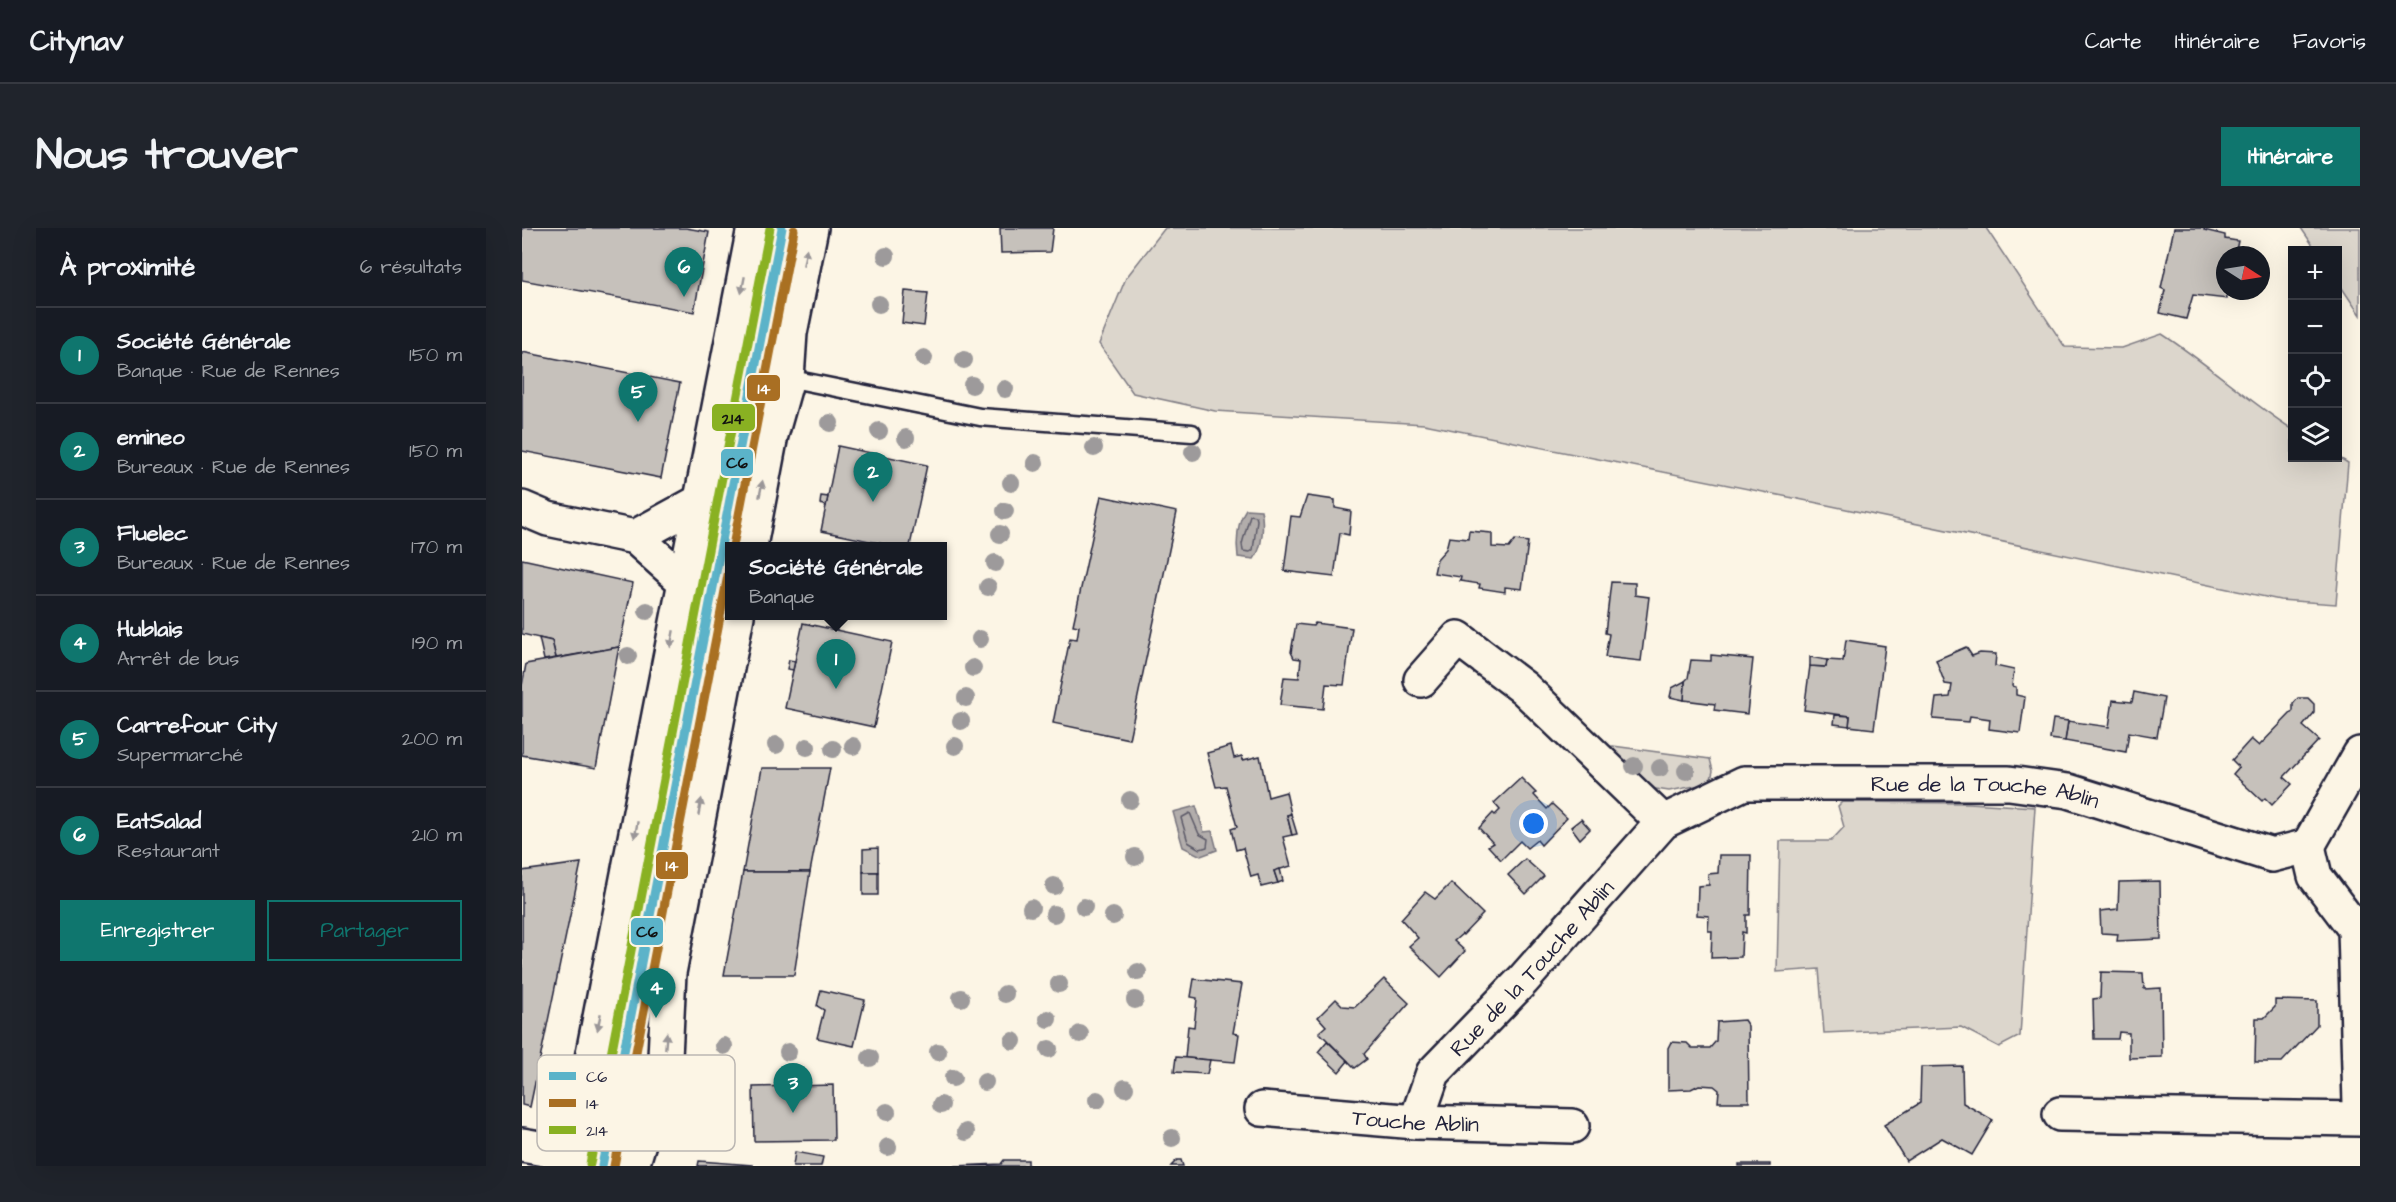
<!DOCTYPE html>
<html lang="fr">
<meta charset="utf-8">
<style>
:root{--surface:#171b24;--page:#20242c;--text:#f1f3f6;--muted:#9ea1a6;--line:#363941;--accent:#0f766e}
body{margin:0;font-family:"Architects Daughter",sans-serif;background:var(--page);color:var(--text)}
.controls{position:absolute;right:18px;top:18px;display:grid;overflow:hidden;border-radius:0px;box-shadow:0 6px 24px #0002}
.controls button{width:54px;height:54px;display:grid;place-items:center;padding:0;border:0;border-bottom:2px solid var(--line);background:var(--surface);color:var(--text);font:30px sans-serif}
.compass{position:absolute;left:1694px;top:18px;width:54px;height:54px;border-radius:50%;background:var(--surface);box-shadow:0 6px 24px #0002;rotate:102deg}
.you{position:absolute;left:1012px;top:596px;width:21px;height:21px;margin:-15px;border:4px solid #fff;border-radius:50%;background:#1a73e8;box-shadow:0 0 0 9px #1a73e833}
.badge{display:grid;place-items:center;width:39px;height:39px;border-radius:50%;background:var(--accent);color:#fff;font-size:20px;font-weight:700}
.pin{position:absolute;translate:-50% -50px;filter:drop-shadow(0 2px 3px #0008)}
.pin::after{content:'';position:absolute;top:32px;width:21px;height:18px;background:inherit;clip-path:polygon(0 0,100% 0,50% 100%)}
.popup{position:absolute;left:203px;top:314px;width:222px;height:78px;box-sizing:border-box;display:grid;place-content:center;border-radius:0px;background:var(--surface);filter:drop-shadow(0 2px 4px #0005);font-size:20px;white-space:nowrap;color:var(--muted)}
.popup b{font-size:22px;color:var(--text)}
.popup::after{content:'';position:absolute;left:50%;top:100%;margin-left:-12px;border:12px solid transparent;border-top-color:var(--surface)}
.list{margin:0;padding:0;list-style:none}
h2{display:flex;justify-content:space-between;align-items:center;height:78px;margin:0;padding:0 24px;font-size:26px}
h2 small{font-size:20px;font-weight:400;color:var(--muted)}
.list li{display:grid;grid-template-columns:39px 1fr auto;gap:18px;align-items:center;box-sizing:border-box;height:96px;padding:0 24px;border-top:2px solid var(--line)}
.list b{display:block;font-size:22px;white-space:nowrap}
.list p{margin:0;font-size:20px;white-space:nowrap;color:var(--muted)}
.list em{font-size:20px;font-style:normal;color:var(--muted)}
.actions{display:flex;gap:12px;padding:18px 24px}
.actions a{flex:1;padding:14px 0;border:2px solid var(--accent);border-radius:0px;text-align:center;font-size:21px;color:var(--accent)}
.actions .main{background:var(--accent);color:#fff}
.icon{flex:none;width:33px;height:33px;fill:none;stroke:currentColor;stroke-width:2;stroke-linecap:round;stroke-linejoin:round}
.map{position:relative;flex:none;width:1838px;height:938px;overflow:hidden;border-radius:0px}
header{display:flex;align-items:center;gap:36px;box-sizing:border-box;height:84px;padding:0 30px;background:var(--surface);border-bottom:2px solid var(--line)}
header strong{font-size:28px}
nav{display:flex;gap:33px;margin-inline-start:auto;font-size:21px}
.intro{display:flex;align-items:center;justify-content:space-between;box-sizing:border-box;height:144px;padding:0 36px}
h1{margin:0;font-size:42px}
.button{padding:15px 27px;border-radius:0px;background:var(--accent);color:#fff;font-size:21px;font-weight:700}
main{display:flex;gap:36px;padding:0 36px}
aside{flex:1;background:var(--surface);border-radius:0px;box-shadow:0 6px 24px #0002}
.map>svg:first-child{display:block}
</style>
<header>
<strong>Citynav</strong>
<nav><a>Carte</a><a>Itinéraire</a><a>Favoris</a></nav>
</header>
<div class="intro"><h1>Nous trouver</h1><a class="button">Itinéraire</a></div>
<main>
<aside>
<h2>À proximité<small>6 résultats</small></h2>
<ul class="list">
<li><span class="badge">1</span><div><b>Société Générale</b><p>Banque · Rue de Rennes</p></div><em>150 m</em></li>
<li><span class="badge">2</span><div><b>emineo</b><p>Bureaux · Rue de Rennes</p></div><em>150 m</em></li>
<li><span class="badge">3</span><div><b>Fluelec</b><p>Bureaux · Rue de Rennes</p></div><em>170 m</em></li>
<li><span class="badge">4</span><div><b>Hublais</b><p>Arrêt de bus</p></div><em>190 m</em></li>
<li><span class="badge">5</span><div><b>Carrefour City</b><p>Supermarché</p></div><em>200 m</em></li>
<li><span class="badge">6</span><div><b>EatSalad</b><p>Restaurant</p></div><em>210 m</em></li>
</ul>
<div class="actions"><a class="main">Enregistrer</a><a>Partager</a></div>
</aside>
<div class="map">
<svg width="1838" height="938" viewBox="0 0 1838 938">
<rect width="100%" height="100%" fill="#fcf5e5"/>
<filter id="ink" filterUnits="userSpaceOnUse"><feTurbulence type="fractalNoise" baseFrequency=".0167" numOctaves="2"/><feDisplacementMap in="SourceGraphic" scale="12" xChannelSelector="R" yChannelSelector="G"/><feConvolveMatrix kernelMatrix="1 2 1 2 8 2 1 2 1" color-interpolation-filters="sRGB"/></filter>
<g filter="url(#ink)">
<!-- green -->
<g fill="#dcd6cc" stroke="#7f7c84" stroke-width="1.5">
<path d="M643 0H1464L1543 119 1600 120 1640 106C1686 136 1725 172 1770 201V230L1816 229 1826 235 1814 376 1758 372 1286 273 902 196 693 183 611 165 577 116 604 50Z"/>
<path d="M1779 0H1838V87L1816 54V22H1794Z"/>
<path d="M1091 518 1188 531 1191 543 1188 555 1147 563 1114 558 1085 519Z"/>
<path d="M1320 574 1447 575 1513 579 1498 808 1477 819 1439 799 1302 805 1297 741 1255 744 1258 613H1309L1322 599 1316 578Z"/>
</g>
<!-- water -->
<g fill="#b2adab" stroke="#78757e" stroke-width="1.5">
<path d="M724 281 739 282C742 296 741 319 732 331L716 329C714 314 715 294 724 281Z"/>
<path d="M674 578 682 604 690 603 695 622 679 628 661 619 651 584Z"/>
</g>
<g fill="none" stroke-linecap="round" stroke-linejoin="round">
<!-- shore -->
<g stroke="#5c5a68" stroke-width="1.5">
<path d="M728 287 734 288 735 292 731 322 728 324 721 323 720 316Z"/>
<path d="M668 585 677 606 686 611 685 619 678 621 666 614 659 590Z"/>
</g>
</g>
<!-- building -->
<g fill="#c6c1bb" stroke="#22223b" stroke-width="1.5">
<path d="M0 0H164L187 4 172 84 0 52Z"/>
<path d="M478 0H531L528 24 479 25Z"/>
<path d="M1652 0H1683L1682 2 1703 7V11L1716 13 1713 27H1703L1705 71 1671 67 1664 91 1638 85 1643 62 1639 60Z"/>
<path d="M383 63 406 65 402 98 380 95Z"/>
<path d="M0 124 158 155 139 250 0 223Z"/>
<path d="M316 218 405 237 388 318H371L299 303Z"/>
<path d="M299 268 306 269 304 278 298 276Z"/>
<path d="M579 268 655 284 607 511 531 495 548 410 555 411 557 398 551 397Z"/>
<path d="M785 268 813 272V280L829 283 827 307 818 305 812 349 762 343 769 288 778 289Z"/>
<path d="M947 303 970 305V319L987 320 993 312 1006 314 1000 361 983 359V364L957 360 958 356 938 353 939 349 912 345 915 331 924 321 927 309 946 311Z"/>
<path d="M0 331 111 355 97 419 34 430 30 413 0 406Z"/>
<path d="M1089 354 1113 355V367L1127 369 1119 433 1083 429 1087 406 1083 405Z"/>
<path d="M281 395 370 414 352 499 263 480Z"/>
<path d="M793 395 830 400 822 457 804 456 801 481 758 477 762 449 777 450 779 431 772 430 769 424 774 396 791 398Z"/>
<path d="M17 410 30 413 34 430 22 432Z"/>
<path d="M1324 412 1363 418 1352 501 1327 498 1328 488 1282 482 1288 438 1304 439 1305 432 1321 433Z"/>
<path d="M97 419 74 540 0 527V458L4 436Z"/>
<path d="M1444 419 1450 428 1458 425 1474 426 1473 438 1492 442 1490 458 1494 459V467L1503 469 1498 505 1467 501 1468 491 1448 488 1447 494 1411 491 1414 470 1428 469 1430 457 1423 456 1414 432Z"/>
<path d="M1189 427 1231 431 1225 486 1192 482 1193 476 1162 472 1163 453 1166 450 1169 432 1189 433Z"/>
<path d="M1288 429 1305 432 1304 439 1288 438Z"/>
<path d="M267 432 273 433 271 442 265 441Z"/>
<path d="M1163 453 1162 472 1148 469 1150 460Z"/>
<path d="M1612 464 1642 470 1635 509 1607 504 1604 524 1543 513 1546 493 1587 499 1591 472 1610 474Z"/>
<path d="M1776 470H1786L1792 476V485L1781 498 1797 512 1762 549 1770 556 1750 577 1743 570 1740 573 1711 546 1717 539 1710 532 1729 511 1737 518 1771 483V476Z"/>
<path d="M1313 487 1328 488 1327 498 1312 496Z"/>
<path d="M1531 491 1546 493 1543 513 1528 511Z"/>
<path d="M709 518 712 530 720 528 721 532 738 528 746 569 764 564 769 586 765 587 770 607 761 609 769 638 752 643 756 655 739 659 736 647 729 649 721 620 714 622 709 601 715 599 704 558 694 559 685 525Z"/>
<path d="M240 540H308L288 644H221Z"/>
<path d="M999 550 1014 565 1012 567 1025 581 1030 576 1045 590 1019 617 1015 612 1005 620 998 613 979 632 966 618 971 615 957 600 971 585 973 587 978 582 972 575Z"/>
<path d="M769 586 775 606 770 607 765 587Z"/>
<path d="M1059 591 1068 601 1058 611 1049 599Z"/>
<path d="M356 620V644H341V621Z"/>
<path d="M1197 627H1229L1228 687H1224V705L1220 704 1219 729 1189 730 1190 703H1186L1187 688 1175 687 1176 658 1187 657 1186 646 1196 645Z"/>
<path d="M1003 631 1022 648 1004 666 986 647Z"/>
<path d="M59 635 8 879 0 877V643Z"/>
<path d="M758 641 761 653 756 655 752 643Z"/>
<path d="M221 644H288L272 747H202Z"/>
<rect x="341" y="644" width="15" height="23"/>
<path d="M1638 653 1639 711 1595 713 1596 706 1579 705 1578 683 1596 681 1597 654Z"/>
<path d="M929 655 961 686 941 707 940 706 932 713 943 723 919 749 887 718 896 710 879 691 903 664 913 671Z"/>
<path d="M1579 744 1621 745 1622 761 1639 760 1640 829 1607 830V805L1597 804 1596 811H1572L1571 771 1578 770Z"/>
<path d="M672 751 720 756 711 805 717 806 713 834 663 830 666 798 672 799 675 770 669 769Z"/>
<path d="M862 751 887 775 842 826 845 831 833 840 797 804 804 798 796 789 814 771 821 778 833 779Z"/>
<path d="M299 762 343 772 332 818 295 810 302 782 295 778Z"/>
<path d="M1753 772 1795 773V797L1760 834H1733L1734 790H1742L1753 779Z"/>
<path d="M1222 792 1226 798 1227 874H1196L1197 862 1192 858 1177 857 1169 861 1146 862V820L1149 814 1165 815 1170 820H1188L1194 813 1195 794Z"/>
<path d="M805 813 826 833 817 844 796 824Z"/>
<path d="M654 829 688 832 685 846 652 844Z"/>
<path d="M1440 838 1441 875 1471 892 1450 927 1420 910 1384 933 1362 897 1398 875 1399 839Z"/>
<path d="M311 857 312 912 232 913 231 859Z"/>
<path d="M273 924 301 929 299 938H271Z"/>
<path d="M482 932H506V938H432L479 936Z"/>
<path d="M655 932H659L661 938H649Z"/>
<path d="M177 933 231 937 176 938Z"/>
<rect x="1217" y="936" width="31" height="2"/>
</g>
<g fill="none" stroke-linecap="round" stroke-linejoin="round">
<!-- service casing -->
<g stroke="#22223b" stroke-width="21">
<g id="service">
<path d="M265 150 458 189 670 205"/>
<path d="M80 938 260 0"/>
</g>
</g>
<!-- minor casing -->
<g stroke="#22223b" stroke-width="38">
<g id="minor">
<path d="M0 280 26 291 113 309 162 353"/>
<path d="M113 309 177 274"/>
<path d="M899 452 936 410 1002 460 1141 594"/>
<path d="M1786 618 1793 648 1833 701 1838 876"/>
<path id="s1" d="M740 881 894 894 1050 898"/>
<path d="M1538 886 1838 891"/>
<path id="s2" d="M894 894 911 845 1001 752 1141 594 1222 555H1487L1546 563 1750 627 1786 618 1838 526"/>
<path d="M0 917 51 926"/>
</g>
</g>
<!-- secondary casing -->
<g stroke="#22223b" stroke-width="38">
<g id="secondary">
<path d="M228 318 249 207 265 150 268 105 289 0"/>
<path d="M49 938 232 0"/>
<path d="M110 938 143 829 147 745 215 388"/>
</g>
</g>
<!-- service -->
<use href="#service" stroke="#fcf5e5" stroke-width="16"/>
<!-- minor -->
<use href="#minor" stroke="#fcf5e5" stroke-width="33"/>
<!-- secondary -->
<use href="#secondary" stroke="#fcf5e5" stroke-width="33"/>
<!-- bus-1 casing -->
<g stroke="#fcf5e5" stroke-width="14">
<path id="bus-1" d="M80 938 260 0"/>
</g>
<!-- bus-2 casing -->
<g stroke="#fcf5e5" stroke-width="14">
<g id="bus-2">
<path d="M211 318 272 2"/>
<path d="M92 938 208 337"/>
</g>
</g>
<!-- bus-3 casing -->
<g stroke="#fcf5e5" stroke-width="14">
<path id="bus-3" d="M68 936 248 0"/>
</g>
<!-- bus-1 -->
<use href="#bus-1" stroke="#5bb3c9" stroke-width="9"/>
<!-- bus-2 -->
<use href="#bus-2" stroke="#a96f23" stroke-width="9"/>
<!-- bus-3 -->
<use href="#bus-3" stroke="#89b122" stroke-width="9"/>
</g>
<!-- trees -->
<g fill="#9d9a9b">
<circle cx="364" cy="28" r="9"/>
<circle cx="357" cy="76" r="9"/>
<circle cx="402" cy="130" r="9"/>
<circle cx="442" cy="132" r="9"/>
<circle cx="450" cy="157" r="9"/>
<circle cx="483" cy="161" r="9"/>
<circle cx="308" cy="195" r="9"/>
<circle cx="357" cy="203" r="9"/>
<circle cx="384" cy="210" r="9"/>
<circle cx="572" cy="220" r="9"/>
<circle cx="671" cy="224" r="9"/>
<circle cx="513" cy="235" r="9"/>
<circle cx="489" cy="255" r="9"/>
<circle cx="483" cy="283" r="9"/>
<circle cx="478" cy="306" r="9"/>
<circle cx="473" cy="335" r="9"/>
<circle cx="466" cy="359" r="9"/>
<circle cx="125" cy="383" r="9"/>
<circle cx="458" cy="411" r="9"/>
<circle cx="106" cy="428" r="9"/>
<circle cx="451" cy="440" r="9"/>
<circle cx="444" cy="470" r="9"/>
<circle cx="439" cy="493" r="9"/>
<circle cx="254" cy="517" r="9"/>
<circle cx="331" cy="518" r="9"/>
<circle cx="433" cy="518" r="9"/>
<circle cx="285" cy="519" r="9"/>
<circle cx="311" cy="521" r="9"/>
<circle cx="1112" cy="538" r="9"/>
<circle cx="1138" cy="540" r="9"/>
<circle cx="1164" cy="543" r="9"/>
<circle cx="608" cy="572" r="9"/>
<circle cx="613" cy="629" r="9"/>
<circle cx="532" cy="658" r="9"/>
<circle cx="562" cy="679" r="9"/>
<circle cx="509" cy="680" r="9"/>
<circle cx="532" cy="686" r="9"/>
<circle cx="591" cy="688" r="9"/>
<circle cx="616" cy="744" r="9"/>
<circle cx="537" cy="756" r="9"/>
<circle cx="483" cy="766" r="9"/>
<circle cx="439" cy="770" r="9"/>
<circle cx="613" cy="772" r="9"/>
<circle cx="526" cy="791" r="9"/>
<circle cx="558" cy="806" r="9"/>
<circle cx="491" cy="813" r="9"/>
<circle cx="202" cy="818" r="9"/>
<circle cx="527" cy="821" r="9"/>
<circle cx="266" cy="824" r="9"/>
<circle cx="416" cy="824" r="9"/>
<circle cx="348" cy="830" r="9"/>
<circle cx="431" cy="850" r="9"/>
<circle cx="463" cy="854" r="9"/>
<circle cx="603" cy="860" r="9"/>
<circle cx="575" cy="872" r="9"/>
<circle cx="419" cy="877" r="9"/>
<circle cx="365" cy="884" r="9"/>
<circle cx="444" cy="904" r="9"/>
<circle cx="650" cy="910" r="9"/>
<circle cx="366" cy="919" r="9"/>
</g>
<!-- one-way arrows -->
<defs><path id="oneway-solid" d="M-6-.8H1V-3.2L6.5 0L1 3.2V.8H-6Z" transform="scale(1.5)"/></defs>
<g fill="#9a9698">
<use href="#oneway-solid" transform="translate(283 29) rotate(-79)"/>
<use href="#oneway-solid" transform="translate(221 57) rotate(101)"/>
<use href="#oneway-solid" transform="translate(239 261) rotate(-79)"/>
<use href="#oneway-solid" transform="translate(150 411) rotate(101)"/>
<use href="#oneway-solid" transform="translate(178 579) rotate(-79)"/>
<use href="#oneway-solid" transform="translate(114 602) rotate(101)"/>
<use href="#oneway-solid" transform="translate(77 794) rotate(101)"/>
<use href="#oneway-solid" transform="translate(144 813) rotate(-85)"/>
</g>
</g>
<g text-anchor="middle" stroke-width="4.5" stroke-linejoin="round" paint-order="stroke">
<!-- street labels -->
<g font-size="22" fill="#22223b" stroke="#fcf5e5">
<text dy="8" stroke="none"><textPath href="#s2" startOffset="724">Rue de la Touche Ablin</textPath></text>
<text dy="8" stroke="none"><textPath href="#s2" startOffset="196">Rue de la Touche Ablin</textPath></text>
<text dy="8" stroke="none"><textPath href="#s1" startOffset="154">Touche Ablin</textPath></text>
</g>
</g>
<!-- legend -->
<rect x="15" y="827" width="198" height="96" rx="9" fill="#fcf5e5" stroke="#bbb6b2" stroke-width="1.5"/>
<rect x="27" y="844" width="27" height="8" fill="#5bb3c9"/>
<rect x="27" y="871" width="27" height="8" fill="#a96f23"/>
<rect x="27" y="898" width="27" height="8" fill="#89b122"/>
<g font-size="16" fill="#22223b">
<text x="64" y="854">C6</text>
<text x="64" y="881">14</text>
<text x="64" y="908">214</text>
</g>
<g stroke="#fcf5e5" stroke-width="2">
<rect x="224" y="146" width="35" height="28" rx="6" fill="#a96f23"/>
<rect x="189" y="175" width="45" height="29" rx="6" fill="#89b122"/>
<rect x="198" y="220" width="34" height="29" rx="6" fill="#5bb3c9"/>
<rect x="133" y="623" width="34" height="29" rx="6" fill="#a96f23"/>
<rect x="108" y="689" width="34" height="29" rx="6" fill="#5bb3c9"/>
</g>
<g font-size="16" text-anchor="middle" font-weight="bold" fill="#fff">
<text x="242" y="166">14</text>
<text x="150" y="643">14</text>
</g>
<g font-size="16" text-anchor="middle" font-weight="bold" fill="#111">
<text x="211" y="196">214</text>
<text x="215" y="240">C6</text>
<text x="125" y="709">C6</text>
</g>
</svg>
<div class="controls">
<button>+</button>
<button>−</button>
<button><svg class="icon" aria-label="locate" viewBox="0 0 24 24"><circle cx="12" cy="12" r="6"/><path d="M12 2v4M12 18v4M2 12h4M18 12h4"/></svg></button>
<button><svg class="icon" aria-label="layers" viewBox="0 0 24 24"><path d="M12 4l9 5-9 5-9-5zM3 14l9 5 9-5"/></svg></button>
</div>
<svg class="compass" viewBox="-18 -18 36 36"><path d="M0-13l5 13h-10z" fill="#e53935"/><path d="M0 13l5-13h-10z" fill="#9ea1a6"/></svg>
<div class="you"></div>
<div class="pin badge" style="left:314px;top:461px">1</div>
<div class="popup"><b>Société Générale</b>Banque</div>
<div class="pin badge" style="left:351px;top:274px">2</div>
<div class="pin badge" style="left:271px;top:885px">3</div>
<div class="pin badge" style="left:134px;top:790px">4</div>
<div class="pin badge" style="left:116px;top:194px">5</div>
<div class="pin badge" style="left:162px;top:69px">6</div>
</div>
</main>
